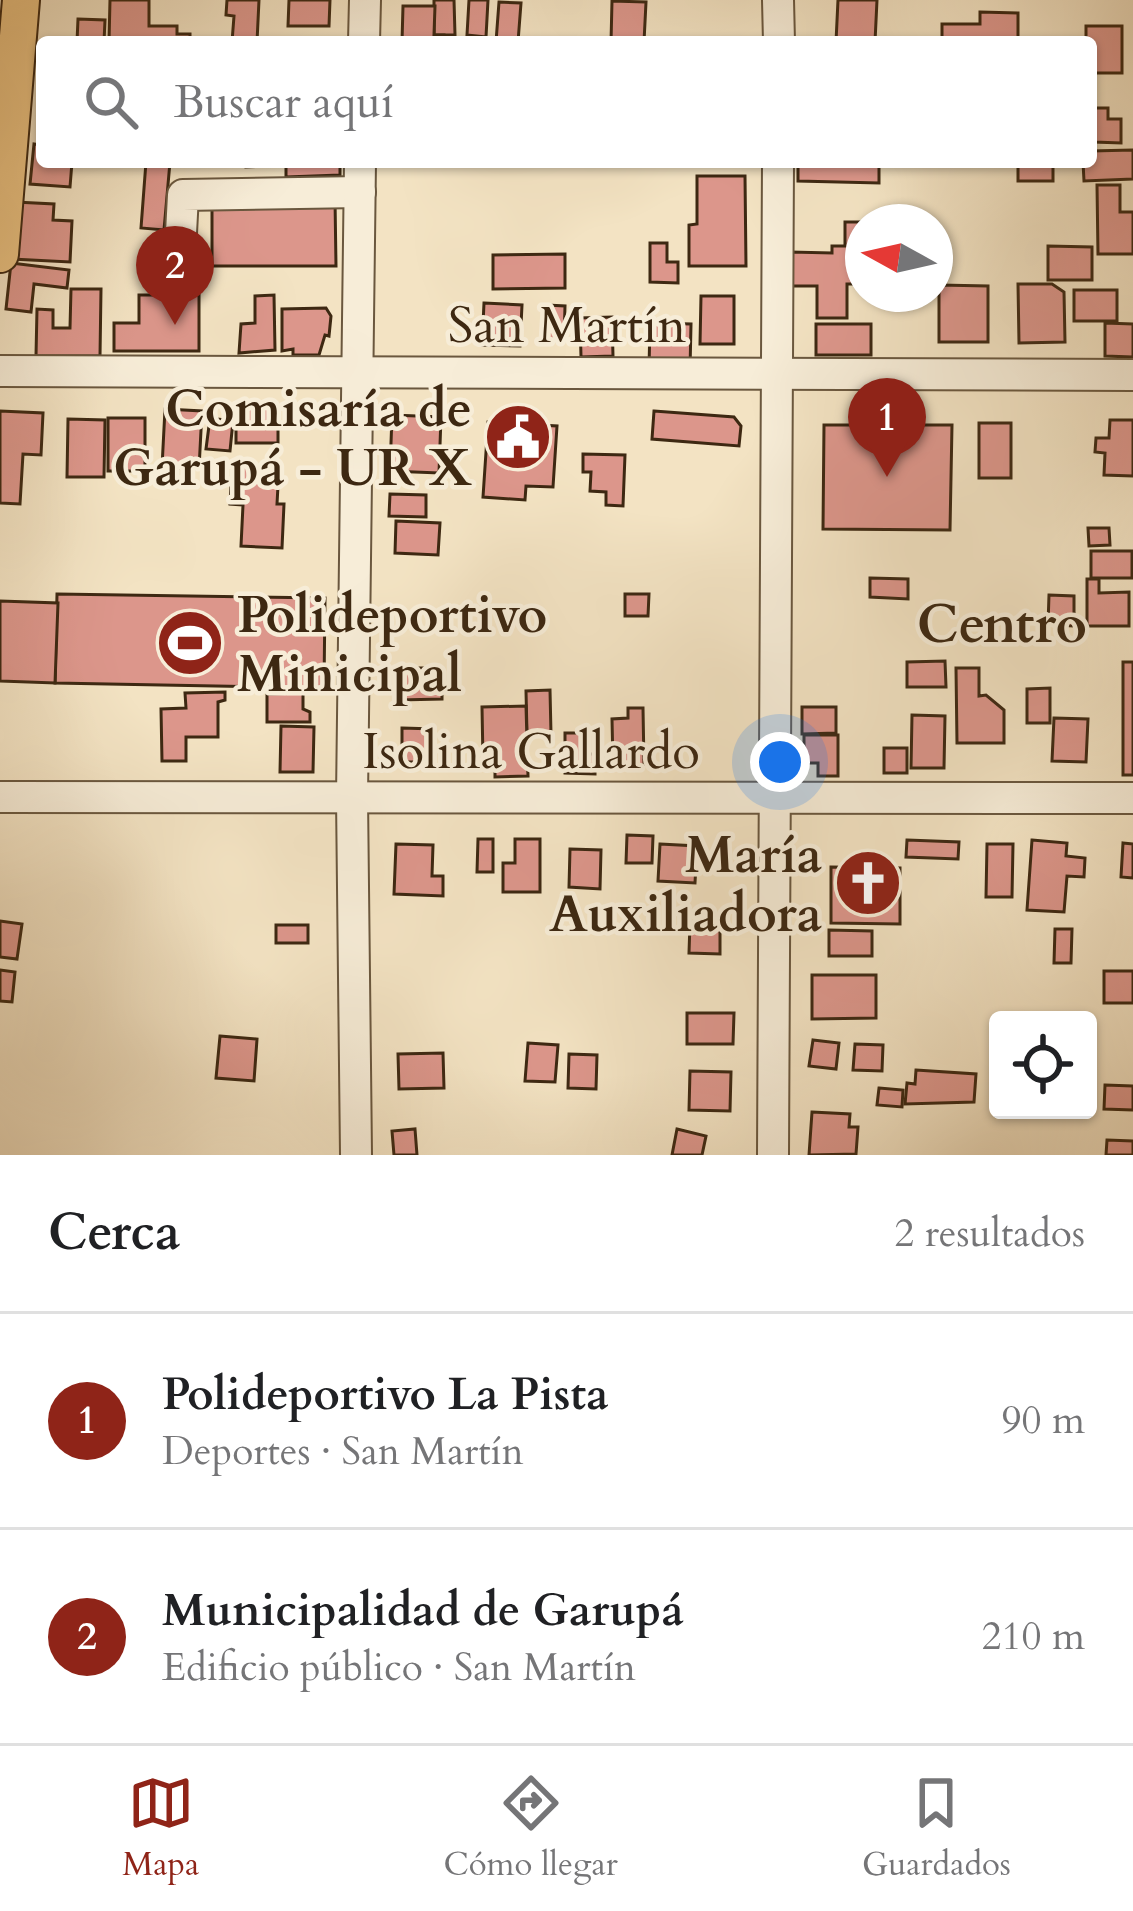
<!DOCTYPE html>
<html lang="es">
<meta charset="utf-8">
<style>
:root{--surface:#fff;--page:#f2f2f2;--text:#202124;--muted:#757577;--line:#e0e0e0;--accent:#8f2418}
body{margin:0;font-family:Cardo,serif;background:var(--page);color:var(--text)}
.controls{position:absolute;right:36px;bottom:36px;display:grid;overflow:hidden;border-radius:12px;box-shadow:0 3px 9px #0004}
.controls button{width:108px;height:108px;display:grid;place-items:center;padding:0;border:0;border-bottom:3px solid var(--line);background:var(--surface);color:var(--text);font:60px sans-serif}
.compass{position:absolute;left:845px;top:204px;width:108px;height:108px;border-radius:50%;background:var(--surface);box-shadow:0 3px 9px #0004;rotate:278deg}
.you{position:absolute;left:780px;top:762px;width:42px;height:42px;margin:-30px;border:9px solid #fff;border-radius:50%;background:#1a73e8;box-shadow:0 0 0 18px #1a73e833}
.badge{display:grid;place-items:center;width:78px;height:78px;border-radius:50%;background:var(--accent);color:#fff;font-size:39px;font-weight:700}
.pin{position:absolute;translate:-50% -99px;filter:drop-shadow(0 3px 6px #0008)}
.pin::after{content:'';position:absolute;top:63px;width:42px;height:36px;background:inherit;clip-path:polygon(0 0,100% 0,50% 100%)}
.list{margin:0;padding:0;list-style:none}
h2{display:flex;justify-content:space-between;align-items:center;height:156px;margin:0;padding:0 48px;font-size:51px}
h2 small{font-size:39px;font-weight:400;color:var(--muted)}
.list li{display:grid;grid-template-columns:78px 1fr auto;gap:36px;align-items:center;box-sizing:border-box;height:216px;padding:0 48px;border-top:3px solid var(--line)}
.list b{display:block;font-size:45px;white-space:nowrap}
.list p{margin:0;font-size:39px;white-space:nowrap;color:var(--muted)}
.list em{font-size:39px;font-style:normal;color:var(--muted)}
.icon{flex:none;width:66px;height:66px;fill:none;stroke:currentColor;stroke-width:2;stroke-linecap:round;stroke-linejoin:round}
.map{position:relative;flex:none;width:1133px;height:1155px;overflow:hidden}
.search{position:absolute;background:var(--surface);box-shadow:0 3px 9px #0004;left:36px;right:36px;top:36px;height:132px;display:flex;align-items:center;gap:30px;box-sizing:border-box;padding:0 42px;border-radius:12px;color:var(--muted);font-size:45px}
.sheet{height:588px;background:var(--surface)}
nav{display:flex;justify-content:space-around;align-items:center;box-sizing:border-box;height:168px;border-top:3px solid var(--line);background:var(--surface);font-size:33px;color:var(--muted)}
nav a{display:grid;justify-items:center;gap:6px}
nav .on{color:var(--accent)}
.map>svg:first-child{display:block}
</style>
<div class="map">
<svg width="1133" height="1155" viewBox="0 0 1133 1155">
<rect width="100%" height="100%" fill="#f3e3c3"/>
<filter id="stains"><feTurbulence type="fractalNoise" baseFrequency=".00167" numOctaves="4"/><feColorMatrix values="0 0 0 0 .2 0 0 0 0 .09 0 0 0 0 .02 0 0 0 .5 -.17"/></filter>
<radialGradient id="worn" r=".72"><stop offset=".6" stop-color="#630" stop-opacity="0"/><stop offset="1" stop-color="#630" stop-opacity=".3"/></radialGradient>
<!-- building -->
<g fill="#dc968b" stroke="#3d2812" stroke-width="3">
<path d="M110 0H149V26H177V34H190V42H109Z"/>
<path d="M227 0H259L257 42H232L234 16 226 15Z"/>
<path d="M289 0H330L329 26H288Z"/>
<path d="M434 0H454L455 35H434Z"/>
<path d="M469 0H488L486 37 467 35Z"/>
<path d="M838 0H877L875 42H836Z"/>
<path d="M612 1 646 2 644 42H611Z"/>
<path d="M499 2 521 3 518 42H496Z"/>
<path d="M403 6H435L434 35H444V42H402Z"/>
<path d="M980 12 1018 13V42H942V24H980Z"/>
<path d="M78 19 105 20 104 42H77Z"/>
<path d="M1086 26H1122V73H1091V42H1086Z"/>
<path d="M1095 108H1108V119H1121V143L1094 142Z"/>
<path d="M34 144 42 145V162H72L70 187 30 184Z"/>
<path d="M1133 150V179L1084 181 1083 162H1091V151Z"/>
<path d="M146 162H170L164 230 141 228Z"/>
<path d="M246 162H340V175L286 177V165L246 167Z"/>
<path d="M798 162H879V183L798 181Z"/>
<rect x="1018" y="162" width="35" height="19"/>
<path d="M697 176H745L746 266H689V225L697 224Z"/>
<path d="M1097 185H1120V212H1133V254H1098Z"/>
<path d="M212 199H335L336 266H212Z"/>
<path d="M15 202 54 204 53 220 72 221 70 262 12 259Z"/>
<path d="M845 222H873H863V284H847V318H817V286H791V252L832 253V246H845Z"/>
<path d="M650 243H667V262H678V283L650 282Z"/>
<path d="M1048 246 1092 247V280H1048Z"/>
<path d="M565 254V288L493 289V255Z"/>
<path d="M11 263 69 270 67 288 34 284 31 312 6 309Z"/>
<path d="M1018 284H1052L1064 292 1065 342 1019 343Z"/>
<path d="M939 285 988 286V342H939Z"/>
<path d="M71 289H101L100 356H36L37 309 53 310V328H70Z"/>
<rect x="1074" y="290" width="43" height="31"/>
<path d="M139 295H199V351H114V323H139Z"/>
<path d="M274 295 275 350 239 353 241 324 255 323V296Z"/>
<path d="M701 296H734V344H700Z"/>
<path d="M484 303 522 305 520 346 482 345Z"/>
<path d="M546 305 565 306 564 340H544Z"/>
<path d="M326 308 331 316 329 336 325 335 319 355H293V349L282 351V309Z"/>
<path d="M612 317 613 356 581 357 580 318Z"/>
<path d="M650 323 691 324 690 370 649 369Z"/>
<path d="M1105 323 1133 324V357L1105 356Z"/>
<rect x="816" y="324" width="55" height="31"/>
<rect x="236" y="407" width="42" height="36"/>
<path d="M165 409 202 411 199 469 162 467Z"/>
<path d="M0 411 43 413 41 455 23 454 20 504 0 503Z"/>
<path d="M654 411 734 417 741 426 739 446 652 439Z"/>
<path d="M392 415 441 417 439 473 390 471Z"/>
<rect x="108" y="418" width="37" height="53"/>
<path d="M210 418 233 421 230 451 206 449Z"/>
<path d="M68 419 105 420 104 477H67Z"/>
<path d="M1110 420H1133V476L1104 475 1105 453 1095 452 1096 438H1109Z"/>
<path d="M488 422 557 426 553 487 526 486 525 500 483 497Z"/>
<rect x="979" y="423" width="32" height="55"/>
<path d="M824 425H952L950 530 823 529Z"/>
<path d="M583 454 625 455 623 506 606 505V492L590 491 591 472H583Z"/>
<path d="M232 466 279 468 277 504H284L282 548 241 546 243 505 230 504Z"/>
<path d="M390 494 426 495V517L389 516Z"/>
<path d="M396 521 440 523 438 555 395 553Z"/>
<path d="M1088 528H1109L1110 545 1089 546Z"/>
<rect x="1091" y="551" width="41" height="27"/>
<path d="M870 578 908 579V599L870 597Z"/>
<path d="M1087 579H1099V593L1129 592V626H1087Z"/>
<path d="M57 594 325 598 324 688 55 683Z"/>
<path d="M625 594H649L648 616H625Z"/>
<path d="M1049 595 1074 596V626L1048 625Z"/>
<path d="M0 601 58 603 55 683 0 681Z"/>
<path d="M945 661 946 687H907V662Z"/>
<rect x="1123" y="662" width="10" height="113"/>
<path d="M399 668H442V699L399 700Z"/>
<path d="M956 668H979V696L986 695 1004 710V743H957Z"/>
<path d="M1050 688V723H1027V689Z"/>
<path d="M550 690 551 734H527L526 691Z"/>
<path d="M225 692V700L218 702V737H186V761H162L161 709 186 708 185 693Z"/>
<path d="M303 693V709L310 712V722H267V694Z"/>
<path d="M526 706 528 776 495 777V759L483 760 482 707Z"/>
<path d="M802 707H836V733L802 734Z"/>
<path d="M628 708H643L644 765H613L612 719 628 718Z"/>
<path d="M912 715 945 716 944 768H911Z"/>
<path d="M1054 718 1088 719 1086 762 1052 761Z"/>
<path d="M281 726 314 727 313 772H280Z"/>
<path d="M402 728 434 729 433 762H402Z"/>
<path d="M565 733H583L582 754H595V774L565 773Z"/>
<path d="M804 735H838V776H818V763H804Z"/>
<rect x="884" y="748" width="23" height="25"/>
<path d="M627 835 653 836 652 863H626Z"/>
<path d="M478 839H493V872H477Z"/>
<path d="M515 839H540V892H503V863H515Z"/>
<path d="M907 840 959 842 958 859 906 857Z"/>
<path d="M1032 840 1067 843 1066 856 1085 858 1084 877 1067 876 1064 912 1027 910Z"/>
<path d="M1123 843 1133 844V878L1121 877Z"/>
<path d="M396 844 433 845 432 876H443V896L394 894Z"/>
<path d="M660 844 697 846 695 883 658 881Z"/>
<path d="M987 844H1013L1012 897H986Z"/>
<path d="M570 849 601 850 600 889 569 887Z"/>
<path d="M831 867 900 868V924L831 923Z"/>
<path d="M0 921 22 924 17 959 0 957Z"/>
<path d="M690 923 720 924V954L689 953Z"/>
<rect x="276" y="925" width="32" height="18"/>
<path d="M1055 929H1072L1071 963H1054Z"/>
<path d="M829 930 872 931V956H829Z"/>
<path d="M0 970 15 972 12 1002 0 1001Z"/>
<rect x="1104" y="971" width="29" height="32"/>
<path d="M812 975H876V1018L812 1019Z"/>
<path d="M687 1013H734L733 1044H687Z"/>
<path d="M220 1036 257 1039 254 1081 216 1078Z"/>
<path d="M813 1040 839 1043 836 1069 809 1066Z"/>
<path d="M528 1043 558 1045 555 1082 525 1081Z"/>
<path d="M855 1044 883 1045 882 1071 853 1070Z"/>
<path d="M443 1053 444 1088 399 1089 398 1054Z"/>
<path d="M569 1054 597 1055 596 1089 568 1088Z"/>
<path d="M916 1070 976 1074 974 1102 905 1104 907 1083 915 1084Z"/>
<path d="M690 1071 731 1072 730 1111 689 1110Z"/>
<path d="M1105 1085 1133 1086V1110L1104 1109Z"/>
<path d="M879 1088 903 1090 902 1107 877 1105Z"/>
<path d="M812 1112 850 1114 849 1127H858L856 1154 809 1155Z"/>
<path d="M415 1129 417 1155H394L392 1131Z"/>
<path d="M677 1129 706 1136 702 1155H672Z"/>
<path d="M1107 1140 1133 1141V1155H1106Z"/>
</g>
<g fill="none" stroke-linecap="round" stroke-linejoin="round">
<!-- minor casing -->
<g stroke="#6a573e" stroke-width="34">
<g id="minor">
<path d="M778 0 779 42"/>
<path d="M364 42 365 0"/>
<path d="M179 271 183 195 360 192"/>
<path d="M0 371 1133 375"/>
<path d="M0 797 1133 798"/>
<path d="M356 1155 352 797 360 162"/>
<path d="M773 1155 778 162"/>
</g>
</g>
<!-- major casing -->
<g stroke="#3d2812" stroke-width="40">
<path id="major" d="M0 254 21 0"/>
</g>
<!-- minor -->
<use href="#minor" stroke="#f7edd8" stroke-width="30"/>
<!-- major -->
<use href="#major" stroke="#eac282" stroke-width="36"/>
</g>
<!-- icons -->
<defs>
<g id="civic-disc" transform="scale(3.45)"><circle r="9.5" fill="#8f2418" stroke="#f7edd8"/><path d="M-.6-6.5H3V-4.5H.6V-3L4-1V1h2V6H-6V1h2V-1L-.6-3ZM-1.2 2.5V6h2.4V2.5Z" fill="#fff"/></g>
<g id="stadium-disc" transform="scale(3.45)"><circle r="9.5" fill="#8f2418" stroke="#f7edd8"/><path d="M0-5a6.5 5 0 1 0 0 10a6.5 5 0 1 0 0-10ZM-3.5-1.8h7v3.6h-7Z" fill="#fff"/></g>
<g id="church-disc" transform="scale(3.45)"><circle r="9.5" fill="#8f2418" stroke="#f7edd8"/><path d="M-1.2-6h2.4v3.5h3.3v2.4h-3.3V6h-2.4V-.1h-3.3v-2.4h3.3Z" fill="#fff"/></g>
</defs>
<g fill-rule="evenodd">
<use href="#civic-disc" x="518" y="437"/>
<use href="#stadium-disc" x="190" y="643"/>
<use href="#church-disc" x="868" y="883"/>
</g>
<g text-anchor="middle" stroke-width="9" stroke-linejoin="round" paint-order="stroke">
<!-- street labels -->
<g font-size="51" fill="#3d2812" stroke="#f7edd8">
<text x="567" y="342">San Martín</text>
<text x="531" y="768">Isolina Gallardo</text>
</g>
<!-- poi labels -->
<g font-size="51" font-weight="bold" fill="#3d2812" stroke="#f7edd8" text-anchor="end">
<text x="472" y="426">Comisaría de<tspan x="472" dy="59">Garupá - UR X</tspan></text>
<text x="237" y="632" text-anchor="start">Polideportivo<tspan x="237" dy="59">Minicipal</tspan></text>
<text x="822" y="872">María<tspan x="822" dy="59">Auxiliadora</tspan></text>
</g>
<!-- neighbourhood labels -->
<g font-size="54" font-weight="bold" fill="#3d2812" stroke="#f7edd8">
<text x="1002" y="642">Centro</text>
</g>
</g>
<rect width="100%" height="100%" filter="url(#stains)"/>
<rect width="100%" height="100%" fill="url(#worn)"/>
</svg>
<div class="controls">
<button><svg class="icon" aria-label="locate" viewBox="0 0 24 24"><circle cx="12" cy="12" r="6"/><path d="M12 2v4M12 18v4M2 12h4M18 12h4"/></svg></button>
</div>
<svg class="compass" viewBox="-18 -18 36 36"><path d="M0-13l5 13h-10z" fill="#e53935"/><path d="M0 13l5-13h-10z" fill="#757577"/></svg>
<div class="you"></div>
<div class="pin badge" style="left:887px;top:477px">1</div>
<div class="pin badge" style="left:175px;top:325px">2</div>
<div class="search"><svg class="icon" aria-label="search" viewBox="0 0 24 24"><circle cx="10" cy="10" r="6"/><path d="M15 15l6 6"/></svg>Buscar aquí</div>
</div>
<section class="sheet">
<h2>Cerca<small>2 resultados</small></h2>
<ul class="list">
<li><span class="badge">1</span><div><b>Polideportivo La Pista</b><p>Deportes · San Martín</p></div><em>90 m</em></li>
<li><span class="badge">2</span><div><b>Municipalidad de Garupá</b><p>Edificio público · San Martín</p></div><em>210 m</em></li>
</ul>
</section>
<nav>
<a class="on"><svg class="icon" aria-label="map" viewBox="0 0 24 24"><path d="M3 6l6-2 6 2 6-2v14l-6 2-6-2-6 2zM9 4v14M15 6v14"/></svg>Mapa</a>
<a><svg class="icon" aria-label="directions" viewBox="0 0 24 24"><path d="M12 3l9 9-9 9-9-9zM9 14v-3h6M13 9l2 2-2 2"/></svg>Cómo llegar</a>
<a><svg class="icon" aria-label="saved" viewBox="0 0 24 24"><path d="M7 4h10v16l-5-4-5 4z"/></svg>Guardados</a>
</nav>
